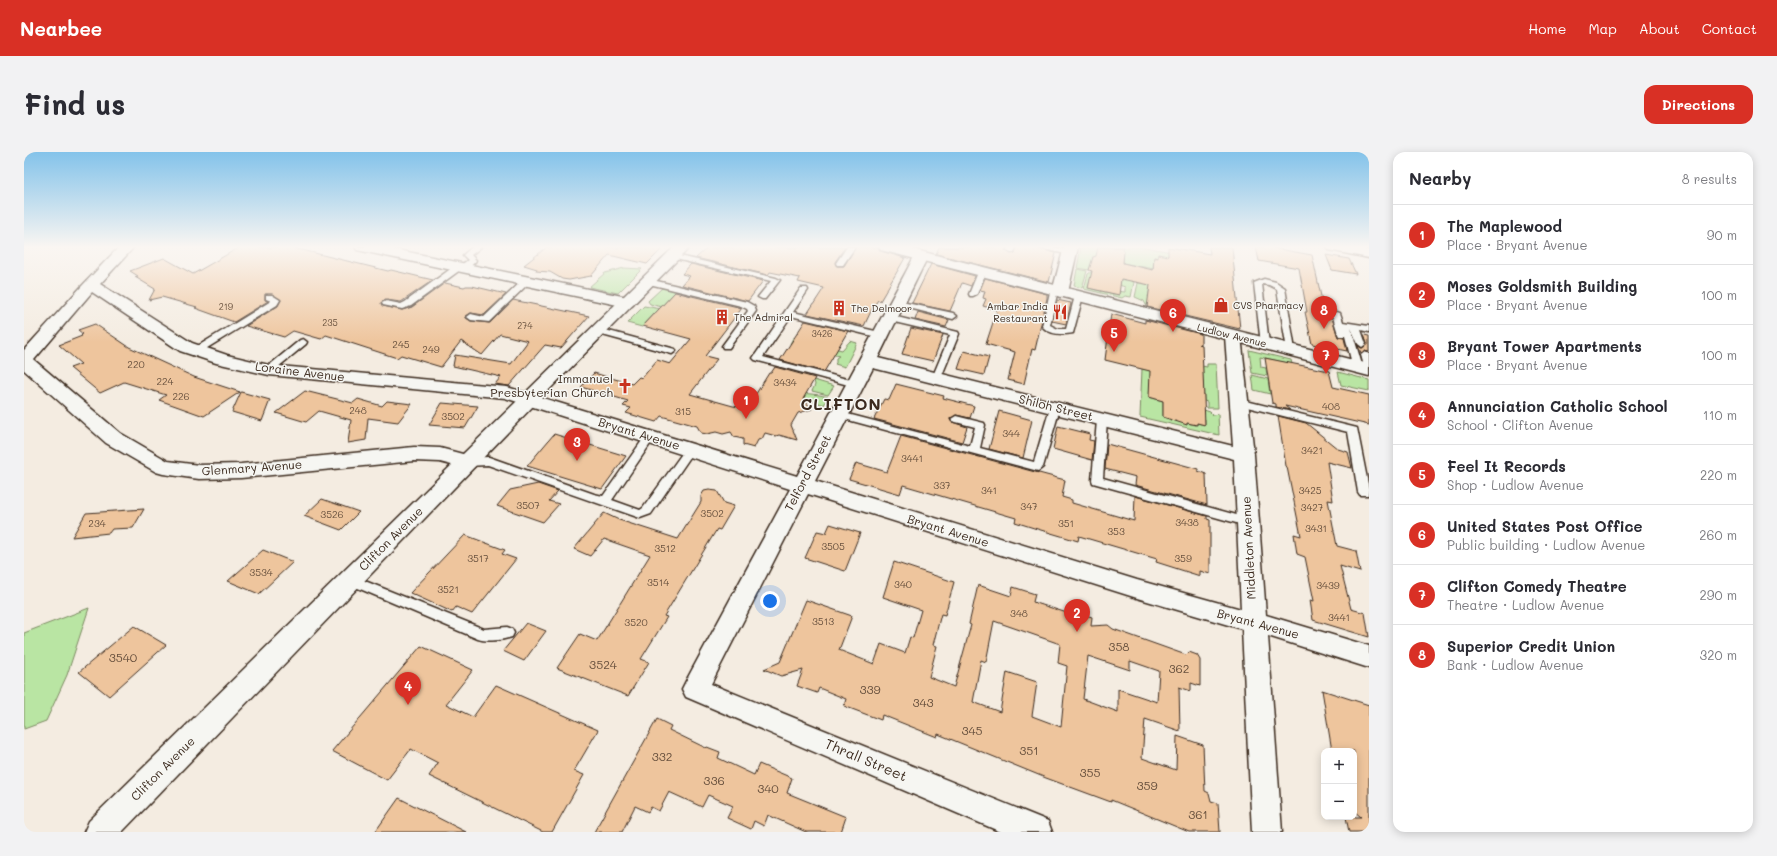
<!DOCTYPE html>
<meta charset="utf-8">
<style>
:root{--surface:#fff;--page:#f2f2f3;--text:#2b2b33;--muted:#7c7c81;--line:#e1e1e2;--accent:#d93025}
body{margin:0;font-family:Mali,sans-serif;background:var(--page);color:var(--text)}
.controls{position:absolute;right:12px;bottom:12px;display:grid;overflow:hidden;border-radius:8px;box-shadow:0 2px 10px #0003}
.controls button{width:36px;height:36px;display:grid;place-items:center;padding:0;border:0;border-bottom:1px solid var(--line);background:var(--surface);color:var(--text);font:20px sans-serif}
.you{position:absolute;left:746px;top:449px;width:14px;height:14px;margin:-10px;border:3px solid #fff;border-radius:50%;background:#1a73e8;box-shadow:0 0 0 6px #1a73e833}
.badge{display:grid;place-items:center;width:26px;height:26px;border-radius:50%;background:var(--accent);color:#fff;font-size:13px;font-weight:700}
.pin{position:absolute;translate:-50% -33px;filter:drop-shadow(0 1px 2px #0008)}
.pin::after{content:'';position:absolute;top:21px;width:14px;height:12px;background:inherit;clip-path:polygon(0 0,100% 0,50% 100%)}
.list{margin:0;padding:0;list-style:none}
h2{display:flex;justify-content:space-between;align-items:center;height:52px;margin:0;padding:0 16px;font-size:17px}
h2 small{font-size:13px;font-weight:400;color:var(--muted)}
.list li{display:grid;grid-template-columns:26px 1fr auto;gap:12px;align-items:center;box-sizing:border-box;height:60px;padding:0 16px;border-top:1px solid var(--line)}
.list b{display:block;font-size:15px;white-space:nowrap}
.list p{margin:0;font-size:13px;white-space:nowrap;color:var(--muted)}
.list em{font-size:13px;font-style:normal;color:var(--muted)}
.map{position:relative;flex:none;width:1345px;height:680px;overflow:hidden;border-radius:12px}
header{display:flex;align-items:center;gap:24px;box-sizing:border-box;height:56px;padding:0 20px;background:var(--accent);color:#fff}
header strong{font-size:19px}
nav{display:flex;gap:22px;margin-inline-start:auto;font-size:14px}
.intro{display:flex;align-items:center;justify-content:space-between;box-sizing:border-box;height:96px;padding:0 24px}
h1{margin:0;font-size:28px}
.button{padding:10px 18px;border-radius:12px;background:var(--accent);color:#fff;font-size:14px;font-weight:700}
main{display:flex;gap:24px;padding:0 24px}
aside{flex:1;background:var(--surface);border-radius:12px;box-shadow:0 2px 10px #0003}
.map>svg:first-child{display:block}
</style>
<header>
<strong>Nearbee</strong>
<nav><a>Home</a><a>Map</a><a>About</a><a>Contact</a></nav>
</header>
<div class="intro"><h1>Find us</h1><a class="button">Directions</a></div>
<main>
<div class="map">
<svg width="1345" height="680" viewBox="0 0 1345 680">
<rect width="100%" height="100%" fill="#f4ece1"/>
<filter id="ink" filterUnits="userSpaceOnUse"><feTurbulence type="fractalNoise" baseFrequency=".025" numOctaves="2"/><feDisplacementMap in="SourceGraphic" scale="8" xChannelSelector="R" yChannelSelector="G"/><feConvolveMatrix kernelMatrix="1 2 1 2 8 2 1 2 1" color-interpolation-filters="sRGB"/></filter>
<g filter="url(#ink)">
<!-- green -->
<g fill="#b9e5a3" stroke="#7a8860">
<path d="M1057 95H1074L1073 105H1068L1070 108 1065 118 1053 116Z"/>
<path d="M1099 95H1121L1179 106 1180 129 1134 102V106L1130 105V117L1099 111 1100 99H1099Z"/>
<path d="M600 116 618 117 594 141 565 135 581 121Z"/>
<path d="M1053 117 1063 119 1058 136 1050 134Z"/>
<path d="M1068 119 1069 120 1068 127H1066L1065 133 1068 134V137L1091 142 1092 139 1101 140V135L1095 133 1097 125 1110 130 1107 145 1101 144 1098 146 1060 137 1064 122Z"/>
<path d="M1114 131 1127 132 1124 145 1128 146 1147 159 1122 153 1120 149 1111 145Z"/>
<path d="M638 136 653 138 640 152 650 158 626 152 624 149Z"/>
<path d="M620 154 649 159 631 161 618 175 603 171Z"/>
<path d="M769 186 818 198 826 189 833 191 821 215 811 212 812 211V206L815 204 766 192Z"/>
<path d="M1140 190 1125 245 1139 249V265L1162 272 1163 271 1172 273 1173 271 1181 273V267L1176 265 1180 258 1186 260 1189 263 1194 262 1195 283 1116 265 1118 217Z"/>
<path d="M1225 198 1267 208 1268 212 1236 205 1237 215 1242 216 1243 224 1228 221Z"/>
<path d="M1183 212H1192L1194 256H1183V250L1180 249 1178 214 1183 215Z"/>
<path d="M1314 220 1345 228V239L1317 233Z"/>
<path d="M1228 223 1244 227 1246 242 1230 238Z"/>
<path d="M790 228 810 234 804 243 788 239 791 233Z"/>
<path d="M764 240C779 242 790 241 804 245L800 253Z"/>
<path d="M65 456 43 523 22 569 0 577V481Z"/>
</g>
<!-- building -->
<g fill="#eec59d" stroke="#3b2a1e" fill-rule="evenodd">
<path d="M216 95H266L364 119 367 118 409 128 377 150 362 148 357 151 359 154 378 158 388 155 421 131 440 135 442 134H448L482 142 460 163 447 161 442 164V166L447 169 466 171 489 148 565 164 537 196 521 193 485 234 471 232 477 225 429 214 431 203 487 212 504 189 476 182 458 203 437 189 417 215 377 203 373 206 302 183 297 187 269 179 260 185 222 174 254 154 257 148 248 142H241V148L244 149 210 170 171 156 173 155 138 145 125 148 131 137 111 125 114 124 106 119 140 106 169 122Z"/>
<path d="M523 95H640L623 112 585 103 567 124 545 128 538 127 526 120 512 119 513 117 500 113Z"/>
<path d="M684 95H821L811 110 813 114H820L832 95H854L857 99 881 106 856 149 854 148 849 155 840 174 783 162 800 136 774 130 776 126 746 120 744 123 672 106Z"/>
<path d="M915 95H982V99L987 102 991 101 993 95H1011L1032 101 1025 130 912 102Z"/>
<path d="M1074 95H1099V99H1100L1099 111 1129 118 1130 105 1134 106V102L1144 104V95L1186 102 1185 95H1208L1216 177 1123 155 1126 133 1097 127 1095 143 1064 136 1068 119 1065 118 1069 105 1072 104Z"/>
<path d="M1232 95H1244L1288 103 1300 158 1297 162 1299 164 1308 166 1314 185 1320 186 1323 199 1288 192 1281 160H1283L1275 116 1235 109Z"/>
<path d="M1302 103 1325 107 1332 122 1308 118Z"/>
<path d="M667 112 739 129 724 149 658 133 666 124 658 122Z"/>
<path d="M907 112 951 124 947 134 938 131 926 159 888 151Z"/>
<path d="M961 126 1023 142V146L1011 198 1008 197 1000 232 984 228 991 200 962 192 973 158 959 154 962 147 959 146 961 139 956 138Z"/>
<path d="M651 140 718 156 681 204 693 207 666 242 709 254 723 256 745 221H747L751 215 791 226 779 247 788 257 774 261 767 273 773 288 755 283 752 284 741 281 738 287 734 288 730 296 719 293V287L710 285 707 280 699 282 692 280 683 282 677 281 673 274 637 264 632 270 602 261 607 256 599 254 604 249 557 235 570 221 608 232 615 225 618 226 633 208 646 212 667 187 619 174Z"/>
<path d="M1033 148 1047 151 1042 172 1028 169Z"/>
<path d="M894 160 925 168 922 175 891 168Z"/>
<path d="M1087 162 1121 171V168L1177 182V192H1175L1178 193 1181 273 1173 271V273L1163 271V273L1139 265V249L1125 245 1126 219 1081 208Z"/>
<path d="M781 169 824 179 800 220 756 208Z"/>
<path d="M71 172 105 195 170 225 216 240 180 264 135 248 142 243 100 230 76 241 46 216 57 212 35 193 58 184 57 183 59 182 54 178Z"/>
<path d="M887 176 919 183 909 209 878 202Z"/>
<path d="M1340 183 1345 184V200L1340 199 1337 201 1334 194 1338 196 1343 192Z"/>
<path d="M940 199 965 205 960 223 934 217Z"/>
<path d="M1241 206 1305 219 1309 235 1345 243V273L1261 254 1266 258 1252 255V252L1248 251Z"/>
<path d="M872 232 920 244 919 246 950 254 946 266 932 263 926 267 928 270 943 275 938 290 850 267 860 247 865 248Z"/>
<path d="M281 239 329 251 334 247 358 254 363 249 388 252 374 270 344 266 342 288 324 291 327 268 295 259 282 270 252 261Z"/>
<path d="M217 240 246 248 238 269 208 260Z"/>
<path d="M418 251 454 254 441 276 405 273Z"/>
<path d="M975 259 1008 268 999 306 965 297Z"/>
<path d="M1254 264 1282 271 1314 297 1324 300 1328 316 1303 310 1309 349 1304 348 1313 394 1332 399 1336 420 1316 414 1327 457 1341 461 1345 485 1289 468 1286 448 1290 449 1281 405 1273 402 1270 382 1277 384 1263 315 1262 314Z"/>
<path d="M1034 274 1066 282 1065 288 1070 289 1068 308 1029 297Z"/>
<path d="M530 282 602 304 578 337 503 314Z"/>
<path d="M877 284 1041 328 1038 345 1048 348V351L1110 369 1111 344 1183 364V367L1186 368V422L1176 419V424L1132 410 1133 407 1055 384 1054 389 1010 376 991 370 992 366 879 333 876 342 825 327 832 311 863 320Z"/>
<path d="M1083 292 1174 317V319L1182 322 1183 353 1111 333 1112 325 1081 317Z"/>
<path d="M514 332 534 339 525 349 535 352 519 370 473 354 486 338Z"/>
<path d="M685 338 693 339 700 351 710 354 696 378 693 377 640 464 643 465 617 507 625 510 604 544 533 516 556 482 573 489 626 403 580 387 566 404 550 397 580 361 595 368 654 387 677 350V344L680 339Z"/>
<path d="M298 347 335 360 317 378 280 364Z"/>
<path d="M120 357 109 376 88 377 85 381 48 385 62 361Z"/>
<path d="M806 372 836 381 821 419 781 406 793 379 802 381Z"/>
<path d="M441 383 481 398 478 402 492 407 448 462 432 455 428 460 386 441Z"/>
<path d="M239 398 269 410 235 442 204 429Z"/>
<path d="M870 410 930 430 921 463 917 462 909 493 913 494 905 525 930 535 947 473 945 472 954 433 987 444 989 435 1011 442 1009 450 1043 461V457L1068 465 1067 474 1084 473 1089 477 1162 503 1165 500 1173 503 1176 508V534L1167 531V539L1155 535 1156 579 1121 567 1118 606 1152 618 1153 584 1179 593 1181 639 1185 641 1187 649 1194 651 1196 680H1165L1087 648V650L1022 626 914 582 913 585 858 563 857 568 820 554 822 547 795 536 793 541 773 534 779 518 757 524 740 517 756 510 782 448 828 464 815 498 850 512 857 492 881 501 886 485 889 486 897 458 859 445ZM970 469 1036 492 1034 511 1043 514 1037 575 1008 564 1013 530 983 520 976 560 949 550 957 508 962 510ZM1064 504 1106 518V509L1135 519 1133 550 1094 537V560L1059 547Z"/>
<path d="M502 471 522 479 500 509 479 499Z"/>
<path d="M110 474 142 493 85 544 55 520Z"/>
<path d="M397 494 449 518 422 552 449 565 472 533 574 578 550 619 560 623 528 680H519L405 624 414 611 387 597 363 628 308 599Z"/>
<path d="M1298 538 1345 553V680H1325L1322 665H1337L1330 659V599H1308Z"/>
<path d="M633 567 647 574 645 578 682 596 683 595 696 600 694 606 730 623 735 612 768 626 763 641 822 665 817 680H782L744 663 740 674 730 669 727 677 703 666 709 654 684 643 678 655 645 640 635 659 627 655 624 660 611 654 598 680H570Z"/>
<path d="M375 646 442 680H351Z"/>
</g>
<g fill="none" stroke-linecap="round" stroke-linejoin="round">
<!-- lane casing -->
<g stroke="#3b2a1e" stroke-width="3">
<g id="lane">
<path d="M448 95H457L447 103 452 108 451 110 442 118H436L387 154 378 157 359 153 358 151 362 149 377 152 381 150 432 113H437L444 108 439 103Z"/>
<path d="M823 95H831L819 113H813L812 111Z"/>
<path d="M984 95H992L990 100H987L983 98Z"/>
<path d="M1012 95H1028L1049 99 1050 101 1046 103Z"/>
<path d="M647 102 752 126 756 128 741 147H738L734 145 747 129 647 106Z"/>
<path d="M955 118H958L962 120 953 142 949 144H946L945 142Z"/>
<path d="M500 127H506L507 129 465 170 447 168 443 165 447 162 460 165Z"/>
<path d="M621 127H624L723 150 730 154 732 159 705 196H699L698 194 724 159 723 157 717 154 621 131Z"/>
<path d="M1240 127 1252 130 1261 136 1271 198 1270 200 1267 201 1263 198 1253 137 1245 133 1238 132 1245 192 1241 195 1237 192 1230 131Z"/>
<path d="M777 136H783L784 138 769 160 860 181 861 183 857 186 767 164 739 205 834 230 836 232 834 234H828L731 208 729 206Z"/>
<path d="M1027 136H1030L1034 138 1026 173 1034 177H1042L1051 144 1055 142 1059 144 1049 181C1039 183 1025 183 1018 174Z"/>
<path d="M242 143H248L256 148 253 153 175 201H169L168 199 169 197 247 149 242 147Z"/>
<path d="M870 149H873L929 161 933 164 929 167 873 153 869 151Z"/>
<path d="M1302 158 1316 161 1319 170 1345 174V180L1337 178 1342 192 1338 195 1334 192 1327 176 1339 216 1337 218 1334 219 1329 216 1321 184H1315L1314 182 1309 165 1299 163 1298 161Z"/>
<path d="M865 163 934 180 935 182 916 228 913 229 908 226 926 183 862 168 861 166Z"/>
<path d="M574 176 651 197 652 199 648 202 571 181 570 179 571 177Z"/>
<path d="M279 187 283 190 282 192 248 220H242L240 218 242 216 276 188Z"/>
<path d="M1341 200 1345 202V217L1340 214 1337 203Z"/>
<path d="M1214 247 1333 276 1345 337 1344 343H1336L1334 340 1324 280 1211 252 1209 250 1211 248Z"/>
<path d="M1031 253 1036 256 1019 315 1014 319 813 265 811 263 816 260 946 294 951 275 928 269 927 267 932 264 960 271 961 273 956 296 1010 310 1026 256Z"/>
<path d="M1078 265 1083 268 1079 326 1227 367 1229 370 1227 373 1223 374 1069 331 1068 328 1073 268Z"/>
<path d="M626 282 631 285 588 348 616 358 619 356 662 296 666 295 671 298 627 362 616 366 464 313 443 314 438 310 443 306 465 305 570 342 579 344 622 283Z"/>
<path d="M326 423 460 477 483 475 488 477 490 481 488 485C479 488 463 490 454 487L322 431 320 428 322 425Z"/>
</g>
</g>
<!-- street casing -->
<g stroke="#3b2a1e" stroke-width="3">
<g id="street">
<path d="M95 95H110L76 132 168 191 203 203 245 213 483 235 773 324 892 101 897 100 902 101 904 104 854 206 1209 294 1201 184 1203 180 1209 179 1215 180 1217 184 1230 303 1242 463 1345 494V516L1244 484 1258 680H1228L1218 477 1113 446 784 342 687 532 1024 669 1028 680H977L662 545 658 537 662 529 766 337 481 246 245 223 192 211 156 199 68 140 10 208 96 281 144 309 175 313 217 312 390 295 416 296 450 305 453 310 450 315 443 317 416 310 390 309 217 326 175 327 139 322 132 320 82 291 0 218V198L57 135ZM849 216 1210 307 1217 457 1113 428 791 329Z"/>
<path d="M331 95H360L603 145 609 147 611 150 609 153 603 155 338 99 333 98Z"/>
<path d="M1040 95H1054L1044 140 1041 143 1036 145 1031 143 1028 140Z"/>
<path d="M1303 95H1332L1345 98V106L1305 98Z"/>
</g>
</g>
<!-- secondary casing -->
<g stroke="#3b2a1e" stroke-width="3">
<g id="secondary">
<path d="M650 95H666L512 251 98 680H60L65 669Z"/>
<path d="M855 95H880L1345 212V224L857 98Z"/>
</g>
</g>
<!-- lane -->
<use href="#lane" fill="#f6f6f2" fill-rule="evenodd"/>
<!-- street -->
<use href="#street" fill="#f6f6f2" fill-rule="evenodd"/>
<!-- secondary -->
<use href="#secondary" fill="#f6f6f2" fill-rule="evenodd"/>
</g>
</g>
<!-- sky -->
<linearGradient id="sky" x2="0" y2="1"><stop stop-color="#84c3ea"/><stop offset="0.5" stop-color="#faf6f2"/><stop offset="1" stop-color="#faf6f2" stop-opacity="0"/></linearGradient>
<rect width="1345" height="190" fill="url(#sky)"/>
<!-- icons -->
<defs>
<g id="shop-bare" transform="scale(1.2)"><path d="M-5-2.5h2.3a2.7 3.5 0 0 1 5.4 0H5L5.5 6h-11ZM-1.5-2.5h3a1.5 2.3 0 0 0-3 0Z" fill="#c8321e" stroke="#f6f6f2" stroke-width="2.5" paint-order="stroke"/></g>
<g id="building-bare" transform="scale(1.2)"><path d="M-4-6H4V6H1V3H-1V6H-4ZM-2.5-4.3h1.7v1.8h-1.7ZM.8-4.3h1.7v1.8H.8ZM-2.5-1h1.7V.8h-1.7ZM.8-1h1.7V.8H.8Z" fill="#c8321e" stroke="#f6f6f2" stroke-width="2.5" paint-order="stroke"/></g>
<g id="restaurant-bare" transform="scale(1.2)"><path d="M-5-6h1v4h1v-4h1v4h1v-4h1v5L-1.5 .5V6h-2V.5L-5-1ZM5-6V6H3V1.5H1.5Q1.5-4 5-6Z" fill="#c8321e" stroke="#f6f6f2" stroke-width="2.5" paint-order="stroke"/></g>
<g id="church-bare" transform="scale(1.2)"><path d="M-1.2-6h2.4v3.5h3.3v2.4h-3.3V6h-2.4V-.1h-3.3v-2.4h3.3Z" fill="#c8321e" stroke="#f6f6f2" stroke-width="2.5" paint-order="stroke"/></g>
</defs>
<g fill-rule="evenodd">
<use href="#shop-bare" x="1197" y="153"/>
<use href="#building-bare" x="815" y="156"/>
<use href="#restaurant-bare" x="1036" y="160"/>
<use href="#building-bare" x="698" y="165"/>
<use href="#church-bare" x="601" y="234"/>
</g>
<g text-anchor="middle" stroke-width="3" stroke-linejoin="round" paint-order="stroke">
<!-- far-number labels -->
<g font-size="9" fill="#68513e">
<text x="202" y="158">219</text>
<text x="306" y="174">235</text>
<text x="501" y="177">274</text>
<text x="798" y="185">3426</text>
</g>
<!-- far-poi labels -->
<g font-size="10" fill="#3b2a1e" stroke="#f6f6f2" text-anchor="start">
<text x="1209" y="157">CVS Pharmacy</text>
<text x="1024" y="158" text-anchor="end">Ambar India<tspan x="1024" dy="12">Restaurant</tspan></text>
<text x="827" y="160">The Delmoor</text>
<text x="710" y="169">The Admiral</text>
</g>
<!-- far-street labels -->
<g font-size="10" fill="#3b2a1e" stroke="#f6f6f2">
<text transform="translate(1208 183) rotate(14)" y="4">Ludlow Avenue</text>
</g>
<!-- number labels -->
<g font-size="10" fill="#68513e">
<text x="377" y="196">245</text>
<text x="407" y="201">249</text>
<text x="112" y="216">220</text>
<text x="141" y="233">224</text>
<text x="761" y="234">3434</text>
<text x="157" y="248">226</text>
<text x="1307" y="258">408</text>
<text x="334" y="262">248</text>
<text x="659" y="263">315</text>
<text x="429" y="268">3502</text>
<text x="987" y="285">344</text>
<text x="1288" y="302">3421</text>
<text x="888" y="310">3441</text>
<text x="918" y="337">337</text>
<text x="965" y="342">341</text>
<text x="1286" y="342">3425</text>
<text x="504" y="357">3507</text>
<text x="1005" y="358">347</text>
<text x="1288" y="359">3427</text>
<text x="688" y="365">3502</text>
<text x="308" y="366">3526</text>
<text x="1163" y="374">3438</text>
<text x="73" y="375">234</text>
<text x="1042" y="375">351</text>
<text x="1292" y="380">3431</text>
<text x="1092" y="383">353</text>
<text x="809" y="398">3505</text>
<text x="641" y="400">3512</text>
<text x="454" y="410">3517</text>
<text x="1159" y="410">359</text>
<text x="237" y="424">3534</text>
<text x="634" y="434">3514</text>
<text x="879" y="436">340</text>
<text x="1304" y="437">3439</text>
<text x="424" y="441">3521</text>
<text x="995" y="465">348</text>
<text x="1315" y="469">3441</text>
<text x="799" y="473">3513</text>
<text x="612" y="474">3520</text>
</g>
<!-- street labels -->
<g font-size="12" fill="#3b2a1e" stroke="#f6f6f2">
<text transform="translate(276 220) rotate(7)" y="4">Loraine Avenue</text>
<text transform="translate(1032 256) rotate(14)" y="4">Shiloh Street</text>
<text transform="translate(615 282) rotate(17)" y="4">Bryant Avenue</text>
<text transform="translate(228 316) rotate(-4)" y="4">Glenmary Avenue</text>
<text transform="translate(784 321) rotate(-62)" y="4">Telford Street</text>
<text transform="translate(924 379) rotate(17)" y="4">Bryant Avenue</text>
<text transform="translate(367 387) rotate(-45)" y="4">Clifton Avenue</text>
<text transform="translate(1225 396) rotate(-93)" y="4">Middleton Avenue</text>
<text transform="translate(1234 472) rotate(15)" y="4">Bryant Avenue</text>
<text transform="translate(139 617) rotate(-45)" y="4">Clifton Avenue</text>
</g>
<!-- poi labels -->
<g font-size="12" fill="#3b2a1e" stroke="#f6f6f2" text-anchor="end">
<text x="589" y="231">Immanuel<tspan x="589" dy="14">Presbyterian Church</tspan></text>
</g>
<!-- near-number labels -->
<g font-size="12" fill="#68513e">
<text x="1095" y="499">358</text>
<text x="99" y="510">3540</text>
<text x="579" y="517">3524</text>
<text x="1155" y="521">362</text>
<text x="846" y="542">339</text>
<text x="899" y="555">343</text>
<text x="948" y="583">345</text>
<text x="1005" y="603">351</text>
<text x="638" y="609">332</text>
<text x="1066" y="625">355</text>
<text x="690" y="633">336</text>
<text x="1123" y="638">359</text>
<text x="744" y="641">340</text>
<text x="1174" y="667">361</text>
</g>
<!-- near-street labels -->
<g font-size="14" fill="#3b2a1e" stroke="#f6f6f2">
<text transform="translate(842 608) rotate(23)" y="5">Thrall Street</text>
</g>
<!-- district labels -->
<g font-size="16" font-weight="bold" letter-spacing="1" fill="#3b2a1e" stroke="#f6f6f2">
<text x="817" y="258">CLIFTON</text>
</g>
</g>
</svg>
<div class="controls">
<button>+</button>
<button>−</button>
</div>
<div class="you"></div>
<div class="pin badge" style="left:722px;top:267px">1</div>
<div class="pin badge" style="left:1053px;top:480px">2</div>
<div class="pin badge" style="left:553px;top:309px">3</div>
<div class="pin badge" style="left:384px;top:553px">4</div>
<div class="pin badge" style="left:1090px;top:200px">5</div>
<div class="pin badge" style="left:1149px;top:180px">6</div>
<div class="pin badge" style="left:1302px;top:222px">7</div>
<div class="pin badge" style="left:1300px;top:177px">8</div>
</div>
<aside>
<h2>Nearby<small>8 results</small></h2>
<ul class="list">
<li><span class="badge">1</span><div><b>The Maplewood</b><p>Place · Bryant Avenue</p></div><em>90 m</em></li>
<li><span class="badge">2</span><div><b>Moses Goldsmith Building</b><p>Place · Bryant Avenue</p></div><em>100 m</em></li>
<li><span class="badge">3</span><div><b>Bryant Tower Apartments</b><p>Place · Bryant Avenue</p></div><em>100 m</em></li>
<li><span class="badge">4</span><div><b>Annunciation Catholic School</b><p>School · Clifton Avenue</p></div><em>110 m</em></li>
<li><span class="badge">5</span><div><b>Feel It Records</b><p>Shop · Ludlow Avenue</p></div><em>220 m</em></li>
<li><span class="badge">6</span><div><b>United States Post Office</b><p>Public building · Ludlow Avenue</p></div><em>260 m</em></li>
<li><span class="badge">7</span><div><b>Clifton Comedy Theatre</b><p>Theatre · Ludlow Avenue</p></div><em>290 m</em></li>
<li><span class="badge">8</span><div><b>Superior Credit Union</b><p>Bank · Ludlow Avenue</p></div><em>320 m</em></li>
</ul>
</aside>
</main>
